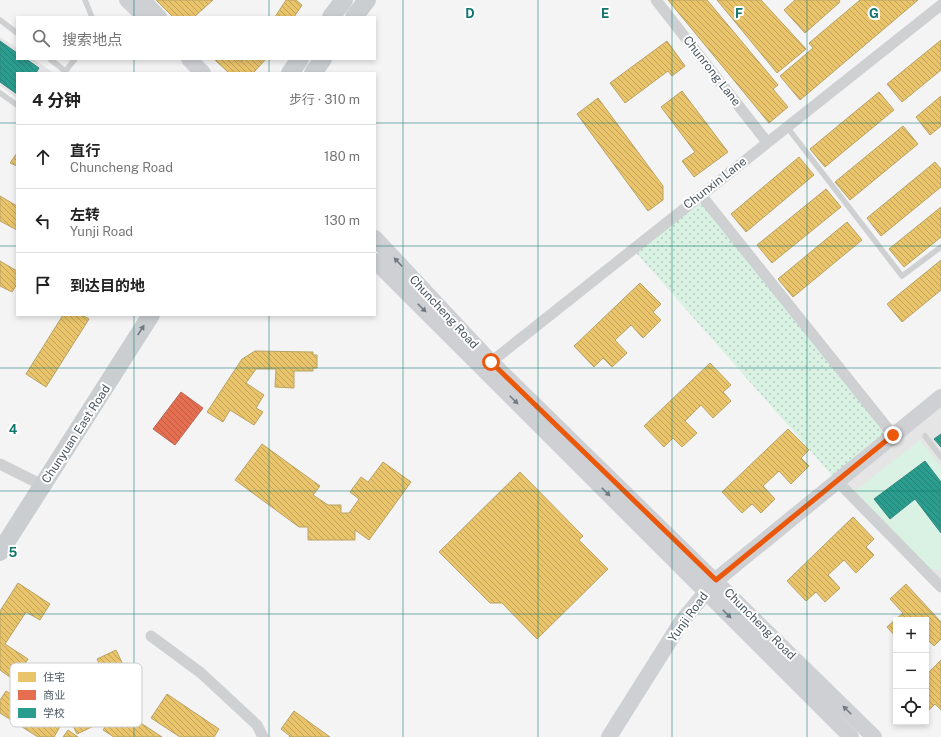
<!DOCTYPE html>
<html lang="zh">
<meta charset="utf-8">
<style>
:root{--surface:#fff;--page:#f6f6f6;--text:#222;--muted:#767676;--line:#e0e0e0}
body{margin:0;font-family:"Public Sans","Noto Sans SC",sans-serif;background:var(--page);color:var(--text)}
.controls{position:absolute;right:12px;bottom:12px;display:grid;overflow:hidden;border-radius:0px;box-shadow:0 2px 6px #0003}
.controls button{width:36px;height:36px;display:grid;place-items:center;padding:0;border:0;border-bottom:1px solid var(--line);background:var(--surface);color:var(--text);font:20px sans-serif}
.stop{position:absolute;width:12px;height:12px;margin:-9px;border:3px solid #ea580c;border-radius:50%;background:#fff}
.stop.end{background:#ea580c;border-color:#fff;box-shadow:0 1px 4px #0008}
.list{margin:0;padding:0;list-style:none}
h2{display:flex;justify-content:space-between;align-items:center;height:52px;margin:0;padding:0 16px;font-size:17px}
h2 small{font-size:13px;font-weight:400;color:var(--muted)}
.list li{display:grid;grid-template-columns:26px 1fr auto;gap:12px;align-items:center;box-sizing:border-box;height:64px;padding:0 16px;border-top:1px solid var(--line)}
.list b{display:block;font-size:15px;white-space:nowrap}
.list p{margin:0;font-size:13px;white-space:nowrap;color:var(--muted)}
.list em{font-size:13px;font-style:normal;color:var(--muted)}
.icon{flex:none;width:22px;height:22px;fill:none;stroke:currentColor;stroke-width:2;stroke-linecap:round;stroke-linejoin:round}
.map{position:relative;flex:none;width:941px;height:737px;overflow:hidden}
.search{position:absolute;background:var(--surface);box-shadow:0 2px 6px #0003;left:16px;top:16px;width:360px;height:44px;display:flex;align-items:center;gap:10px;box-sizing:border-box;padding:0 14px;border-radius:0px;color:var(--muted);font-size:15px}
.panel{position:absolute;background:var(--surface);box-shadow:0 2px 6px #0003;left:16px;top:72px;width:360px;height:244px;border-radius:0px}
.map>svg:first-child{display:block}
</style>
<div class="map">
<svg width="941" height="737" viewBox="0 0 941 737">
<defs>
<pattern id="park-dots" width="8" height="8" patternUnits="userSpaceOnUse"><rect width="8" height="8" fill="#d9f2e3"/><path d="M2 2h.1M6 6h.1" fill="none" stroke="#b2c7bb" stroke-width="1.8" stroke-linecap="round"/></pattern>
<pattern id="homes-back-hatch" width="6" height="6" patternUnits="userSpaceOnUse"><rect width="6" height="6" fill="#e9c46a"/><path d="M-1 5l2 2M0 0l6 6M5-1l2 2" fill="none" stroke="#bfa25b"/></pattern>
<pattern id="shops-back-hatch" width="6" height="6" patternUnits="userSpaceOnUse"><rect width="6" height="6" fill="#e76f51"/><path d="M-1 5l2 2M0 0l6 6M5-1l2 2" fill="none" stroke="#bd5e47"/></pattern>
<pattern id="schools-back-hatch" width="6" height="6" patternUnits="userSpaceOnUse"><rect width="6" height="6" fill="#2a9d8f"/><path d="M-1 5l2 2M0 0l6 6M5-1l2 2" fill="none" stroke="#268378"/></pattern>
</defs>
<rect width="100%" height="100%" fill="#f4f4f4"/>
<!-- education -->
<g fill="#e6e5e6">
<path d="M0 37 17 48V59H33L54 73H17V98L0 86Z"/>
<path d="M941 405V584L842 482Z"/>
</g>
<!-- grass -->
<path fill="#d9f2e3" d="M920 440 941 467V570L930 569 855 491Z"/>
<!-- park -->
<path fill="url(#park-dots)" d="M701 195 893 435 837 481 633 249Z"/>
<!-- homes -->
<g fill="url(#homes-back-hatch)" stroke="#b9a367">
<path d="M156 0H213L194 17H173Z"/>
<path d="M286 0H296L302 5 294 17H275Z"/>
<path d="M668 0H707L778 85 773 89 788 107 769 123Z"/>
<path d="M717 0H761L806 49 777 73Z"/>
<path d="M795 0H839L840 2 805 33 784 10Z"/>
<path d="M860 0H918L800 100 780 76 813 48 809 43Z"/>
<path d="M941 40V70L902 102 887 84Z"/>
<path d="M667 41 685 66 672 76 668 71 625 103 610 83Z"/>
<path d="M214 59H234L240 61 245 59H266L253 73H229Z"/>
<path d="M682 91 728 152 694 177 682 161 695 152 661 107Z"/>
<path d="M879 92 894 110 825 167 810 149Z"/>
<path d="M941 96V126L930 135 916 117Z"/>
<path d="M598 98 663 186V200L648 211 577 114Z"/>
<path d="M903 126 918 144 850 200 835 182Z"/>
<path d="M17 153V166L10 163Z"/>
<path d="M799 157 814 175 746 232 731 214Z"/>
<path d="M935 162 941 169V187L881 236 867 218Z"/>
<path d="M826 189 841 207 772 263 757 245Z"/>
<path d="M0 196 17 206V230L0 221Z"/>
<path d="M941 207V237L904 267 889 249Z"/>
<path d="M847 222 862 240 793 297 778 279Z"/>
<path d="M941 260V290L902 322 887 304Z"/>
<path d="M0 261 17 271V284L12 292 0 286Z"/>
<path d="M640 283 661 304 653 312 661 320 643 338 631 325 615 340 627 353 612 367 603 358 594 367 574 346Z"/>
<path d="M63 315H82L89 319 46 387 26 374Z"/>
<path d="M255 351 313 352V355H317V368H313V371H294V388L275 387 276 369H256L246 383 264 395 256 408 263 412 254 425 230 410 223 422 207 412 242 359Z"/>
<path d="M710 363 731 385 723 392 731 401 713 418 701 405 685 421 697 433 682 447 673 438 664 447 644 426Z"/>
<path d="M788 429 809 450 801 458 809 466 791 484 779 471 763 486 775 499 761 513 752 504 742 513 722 492Z"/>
<path d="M262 444 320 486 313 495 328 505H341V513H349L359 499 350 492 361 477 368 482 383 462 411 482 369 540 355 530V540H308V527H299L235 480Z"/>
<path d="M520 472 583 536 579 540 608 569 537 639 502 603H490L439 552Z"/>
<path d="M853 517 874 539 866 547 874 555 856 573 844 560 828 575 840 588 825 602 816 592 806 601 787 581Z"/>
<path d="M18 583 50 604 40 620 26 612 5 644 28 659 14 680 0 670V611Z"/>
<path d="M906 584 941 622V639L934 646 926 638V620H896V637L887 627 903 613 890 599Z"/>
<path d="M116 650 130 679 110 689 115 699 94 709 100 723 77 734 66 712 89 701 81 685 104 674 97 659Z"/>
<path d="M941 660V710L935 704 926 713V675Z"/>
<path d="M6 691 61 725 54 737H38L0 713V700Z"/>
<path d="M167 694 219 729 214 737H180L151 718Z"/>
<path d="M118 708 162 737H114L103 730Z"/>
<path d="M294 711 330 737H289L290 736 281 729Z"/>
<path d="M68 730 78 737H63Z"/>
</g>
<!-- shops -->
<path fill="url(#shops-back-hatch)" stroke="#b86856" d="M181 392 203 408 175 445 153 429Z"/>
<!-- schools -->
<g fill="url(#schools-back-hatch)" stroke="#348881">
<path d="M0 41 17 53V59H26L39 68 36 73H17V94L0 82Z"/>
<path d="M941 434V447L934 439Z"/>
<path d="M925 461 941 482V533L915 499 890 519 874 499Z"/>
</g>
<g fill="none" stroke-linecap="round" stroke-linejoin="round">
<!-- lane -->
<g stroke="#ced0d2" stroke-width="5.5">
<path d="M85 0 92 17"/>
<path d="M0 20 17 33"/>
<path d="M50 59 65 71"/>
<path d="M64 73 75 59"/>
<path d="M0 93 17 105"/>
<path d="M787 127 902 276 941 247"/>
<path d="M925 436 941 457"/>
</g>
<!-- street -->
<g stroke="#ced0d2" stroke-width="11">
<path d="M656 0 767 142"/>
<path d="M701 195 893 435"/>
<path d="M491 362 941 5"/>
<path d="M0 464 34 481"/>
<path d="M837 481 941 587"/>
<path d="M151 636 201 673 257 725 263 737"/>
</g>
<!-- secondary -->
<g stroke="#ced0d4" stroke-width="16">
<path d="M127 0 145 17"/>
<path d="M143 0 159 17"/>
<path d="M189 59 203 73"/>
<path d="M375 238 491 362 874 737"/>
<path d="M375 261 851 737"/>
<path d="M609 737 682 621 716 580 941 397"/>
</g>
<!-- primary -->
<g stroke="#caced1" stroke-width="18">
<path d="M331 17 344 0"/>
<path d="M354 17 367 0"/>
<path d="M290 73 300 59"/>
<path d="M313 73 323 59"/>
<path d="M0 552 151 315"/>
</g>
</g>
<!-- one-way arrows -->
<defs><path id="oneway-solid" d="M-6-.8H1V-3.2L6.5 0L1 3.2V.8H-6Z"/></defs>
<g fill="#727b84">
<use href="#oneway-solid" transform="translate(398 262) rotate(-133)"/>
<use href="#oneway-solid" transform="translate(422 308) rotate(45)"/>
<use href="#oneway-solid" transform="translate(514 400) rotate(45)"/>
<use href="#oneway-solid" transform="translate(606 492) rotate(45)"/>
<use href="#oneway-solid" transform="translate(727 614) rotate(45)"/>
<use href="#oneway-solid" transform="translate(847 710) rotate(-135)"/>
</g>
<use fill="#707a83" href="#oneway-solid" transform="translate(141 330) rotate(-57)"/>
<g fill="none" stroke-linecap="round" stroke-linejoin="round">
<!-- route -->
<path stroke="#ea580c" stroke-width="5" d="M491 362 716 580 893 435"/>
</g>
<!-- grid -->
<path fill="none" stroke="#0f766e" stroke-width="1" stroke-opacity="0.55" d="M134 0V17M269 0V17M403 0V737M538 0V737M672 0V737M807 0V737M134 59V73M269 59V73M0 123H17M375 123H941M0 246H17M375 246H941M134 315V737M269 315V737M0 368H941M0 491H941M0 614H941"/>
<g text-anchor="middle" stroke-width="4" stroke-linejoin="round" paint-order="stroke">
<!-- street labels -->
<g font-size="12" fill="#4a5661" stroke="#fff">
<text transform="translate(712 71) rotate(52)" y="4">Chunrong Lane</text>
<text transform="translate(715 183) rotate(-38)" y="4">Chunxin Lane</text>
<text transform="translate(444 312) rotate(47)" y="4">Chuncheng Road</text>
<text transform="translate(76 434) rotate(-57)" y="4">Chunyuan East Road</text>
<text transform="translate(688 617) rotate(-54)" y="4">Yunji Road</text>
<text transform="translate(760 624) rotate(45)" y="4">Chuncheng Road</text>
</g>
</g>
<!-- legend -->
<rect x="10" y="663" width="132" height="64" rx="6" fill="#fff" stroke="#c9ccd0" stroke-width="1"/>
<rect x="18" y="672" width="18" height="10" fill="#e9c46a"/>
<rect x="18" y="690" width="18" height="10" fill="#e76f51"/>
<rect x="18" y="708" width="18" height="10" fill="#2a9d8f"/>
<g font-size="11" fill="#4a5661">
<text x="43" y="681">住宅</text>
<text x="43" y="699">商业</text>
<text x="43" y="717">学校</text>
</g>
<g font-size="13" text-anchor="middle" font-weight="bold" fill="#0f766e" stroke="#fff" stroke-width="4" stroke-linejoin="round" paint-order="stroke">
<text x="470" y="18">D</text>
<text x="605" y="18">E</text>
<text x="739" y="18">F</text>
<text x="874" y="18">G</text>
<text x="13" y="434">4</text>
<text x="13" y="557">5</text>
</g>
</svg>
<div class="controls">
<button>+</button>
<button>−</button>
<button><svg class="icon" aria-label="locate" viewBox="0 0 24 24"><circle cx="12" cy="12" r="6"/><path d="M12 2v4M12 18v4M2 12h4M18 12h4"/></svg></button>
</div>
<div class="stop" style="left:491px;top:362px"></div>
<div class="stop end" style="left:893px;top:435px"></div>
<div class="search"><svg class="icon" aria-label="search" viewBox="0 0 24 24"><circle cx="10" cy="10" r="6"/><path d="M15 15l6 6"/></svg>搜索地点</div>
<section class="panel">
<h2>4 分钟<small>步行 · 310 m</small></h2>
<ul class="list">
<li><svg class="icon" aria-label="ahead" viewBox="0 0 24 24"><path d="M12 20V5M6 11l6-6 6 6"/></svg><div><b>直行</b><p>Chuncheng Road</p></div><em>180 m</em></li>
<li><svg class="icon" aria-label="left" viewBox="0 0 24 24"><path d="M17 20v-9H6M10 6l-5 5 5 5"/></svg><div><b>左转</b><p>Yunji Road</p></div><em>130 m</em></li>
<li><svg class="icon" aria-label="arrive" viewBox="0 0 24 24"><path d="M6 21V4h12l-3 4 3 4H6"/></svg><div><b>到达目的地</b></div></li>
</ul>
</section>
</div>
